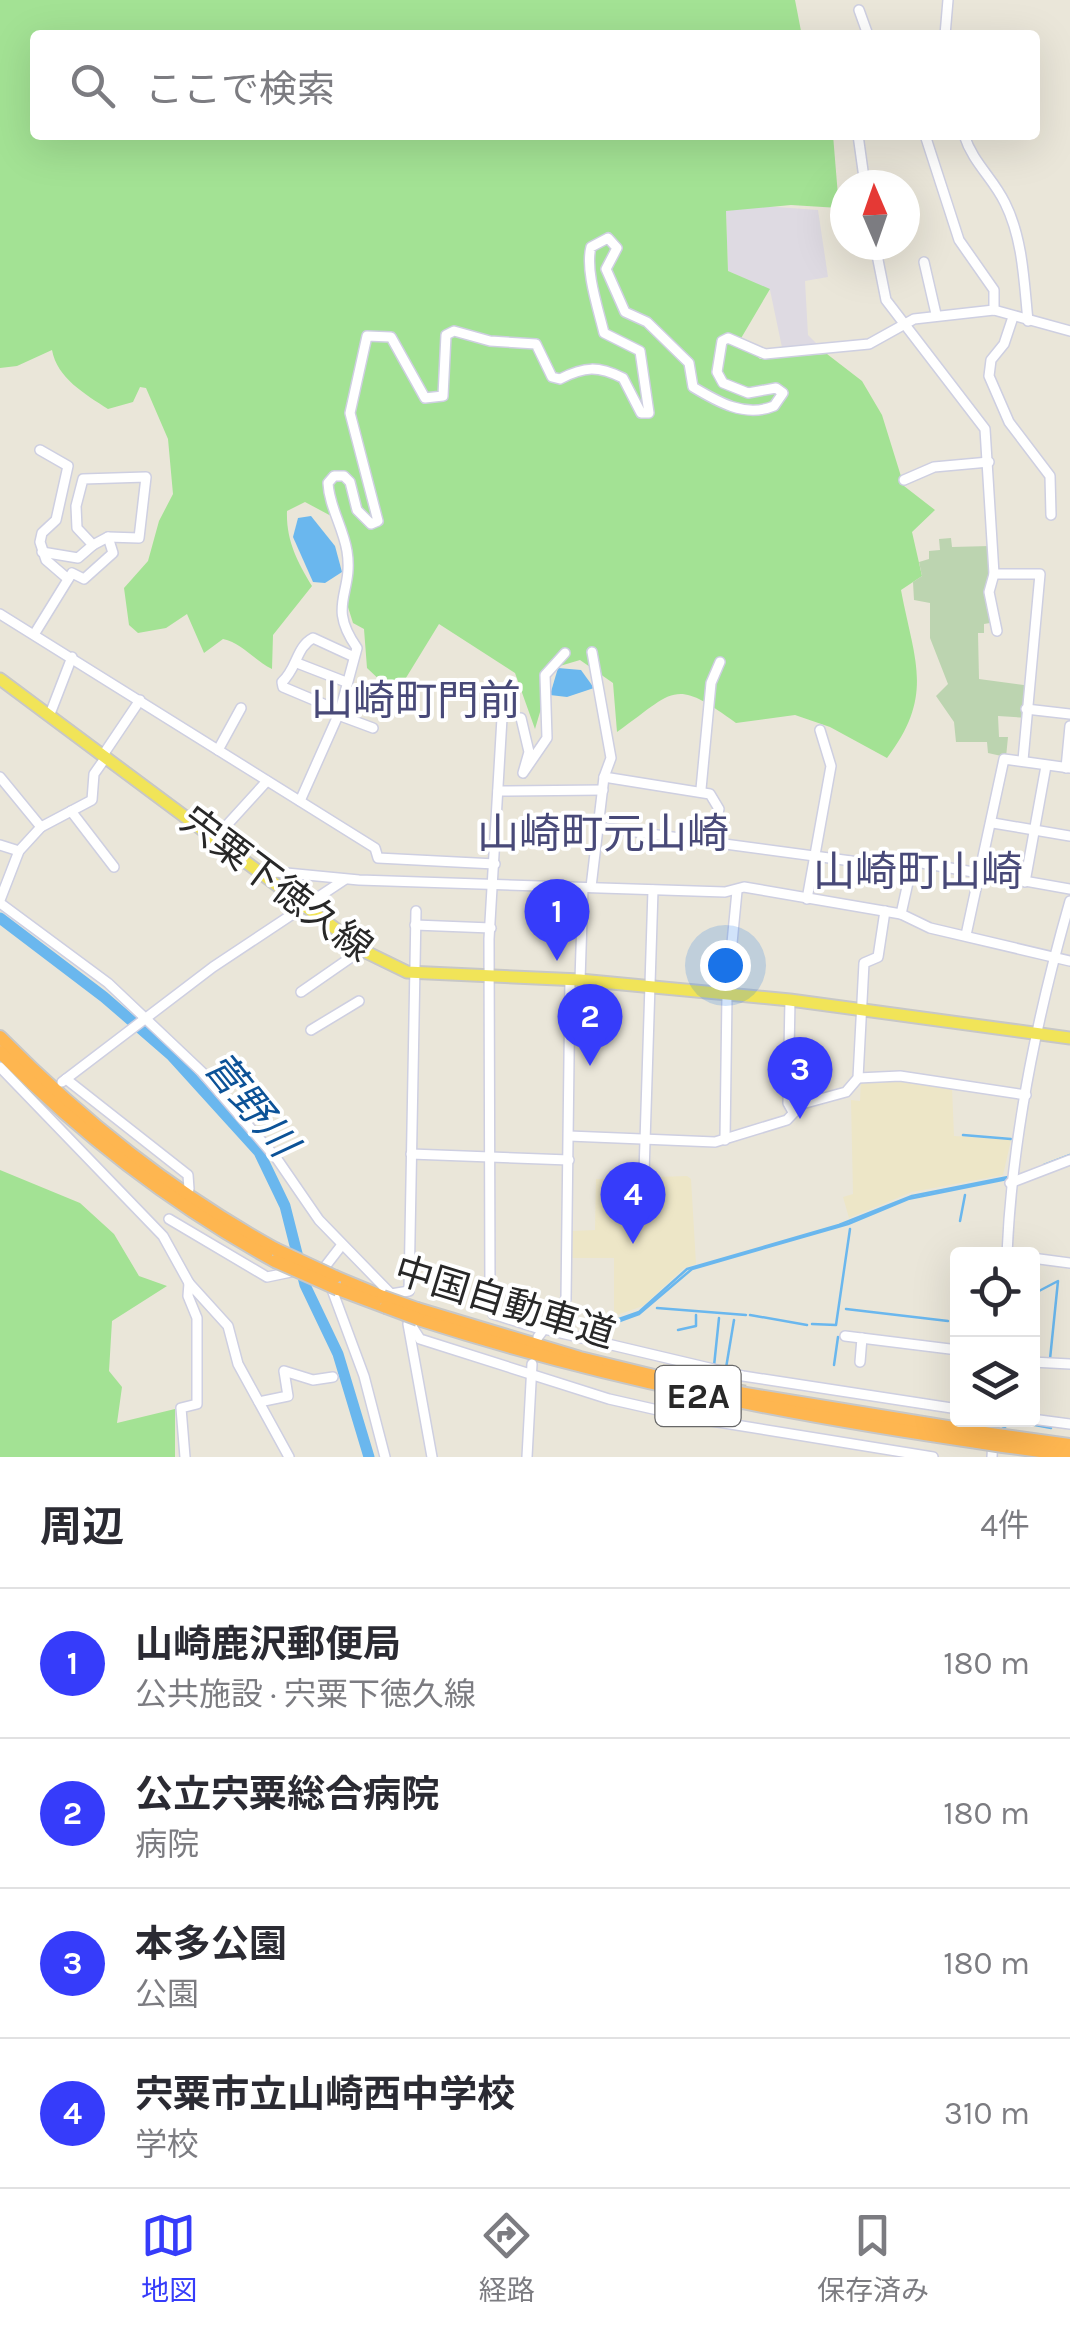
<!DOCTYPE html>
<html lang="ja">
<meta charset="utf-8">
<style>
:root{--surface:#fff;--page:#f2f2f3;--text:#2b2b33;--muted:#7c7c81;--line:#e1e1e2;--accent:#363cfa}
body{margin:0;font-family:Karla,"Noto Sans JP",sans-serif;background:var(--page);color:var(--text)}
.controls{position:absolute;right:30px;bottom:30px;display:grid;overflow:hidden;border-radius:10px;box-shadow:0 10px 40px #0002}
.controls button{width:90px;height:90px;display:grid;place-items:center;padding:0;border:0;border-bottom:2px solid var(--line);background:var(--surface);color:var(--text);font:50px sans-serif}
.compass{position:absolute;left:830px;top:170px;width:90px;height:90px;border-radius:50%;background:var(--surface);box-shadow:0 10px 40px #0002;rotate:358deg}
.you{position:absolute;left:725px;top:965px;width:35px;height:35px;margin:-25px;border:8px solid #fff;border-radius:50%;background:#1a73e8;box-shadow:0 0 0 15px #1a73e833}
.badge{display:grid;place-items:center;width:65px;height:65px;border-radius:50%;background:var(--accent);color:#fff;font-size:32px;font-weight:700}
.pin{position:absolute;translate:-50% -82px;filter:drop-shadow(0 2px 5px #0008)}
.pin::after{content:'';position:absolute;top:52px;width:35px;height:30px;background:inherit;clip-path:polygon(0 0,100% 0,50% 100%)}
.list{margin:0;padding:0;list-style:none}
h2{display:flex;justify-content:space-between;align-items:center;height:130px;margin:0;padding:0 40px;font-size:42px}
h2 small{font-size:32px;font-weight:400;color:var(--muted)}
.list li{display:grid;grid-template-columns:65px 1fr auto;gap:30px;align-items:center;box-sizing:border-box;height:150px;padding:0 40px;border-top:2px solid var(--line)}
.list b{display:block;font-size:38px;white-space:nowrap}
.list p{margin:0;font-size:32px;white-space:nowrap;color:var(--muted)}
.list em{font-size:32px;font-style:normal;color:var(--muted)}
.icon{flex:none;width:55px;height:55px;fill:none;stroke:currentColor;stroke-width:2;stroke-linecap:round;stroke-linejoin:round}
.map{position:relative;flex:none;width:1070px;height:1457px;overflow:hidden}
.search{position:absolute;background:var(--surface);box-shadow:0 10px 40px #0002;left:30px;right:30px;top:30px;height:110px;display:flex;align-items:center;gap:25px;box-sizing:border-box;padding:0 35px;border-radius:10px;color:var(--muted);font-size:38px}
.sheet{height:730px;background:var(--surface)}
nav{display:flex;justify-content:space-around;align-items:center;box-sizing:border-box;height:140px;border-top:2px solid var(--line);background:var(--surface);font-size:28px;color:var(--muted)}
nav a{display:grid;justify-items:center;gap:5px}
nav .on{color:var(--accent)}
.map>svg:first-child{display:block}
</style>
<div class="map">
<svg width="1070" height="1457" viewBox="0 0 1070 1457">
<rect width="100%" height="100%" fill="#eae6d9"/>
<!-- industrial -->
<path fill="#dedae2" d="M763 206 818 210 828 277 805 281 808 335 827 354 784 357 770 290 728 271 726 211Z"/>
<!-- education -->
<g fill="#ede6c7">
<path d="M897 1079 952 1088 954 1136 1011 1140 1003 1175 912 1192 849 1218 843 1197 853 1194 851 1100 860 1101 861 1080Z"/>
<path d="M687 1176 691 1179 696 1264 684 1268 643 1306 614 1316V1258H572V1231L595 1230 596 1179Z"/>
</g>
<!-- green -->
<g fill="#a3e294">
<path d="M0 0H795L801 31 813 35H35V135H833L839 208 791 205 726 211 728 271 770 289 740 340 760 359 827 354 862 381 882 415 904 486 935 510 912 532 922 576 901 590C914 660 935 695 887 758L830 727 795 715 736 723C673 677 676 690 617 732L613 683 580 660 553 668 535 729 515 673 439 624 401 686 385 685 367 668 364 629 353 623 342 588 349 581 333 517 305 502 287 511C286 540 297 561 312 586L273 635 272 669C254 660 242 643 223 639L204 653 187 614 166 628 138 633 129 625 124 588 148 561 159 521 173 494 168 439 146 388 140 387 133 402 108 409C85 394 57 378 52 350L17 366 0 368Z"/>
<path d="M0 1170 80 1203 114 1234 139 1276 167 1286 112 1321 109 1371 122 1387 117 1423 175 1409V1457H0Z"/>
</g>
<!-- cemetery -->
<path fill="#bcd4b0" d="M951 538 952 547 990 546V623L984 624V633H978L979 679 1031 686 1028 718 998 716 999 737H1008L1006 757 988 753 987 742H956L954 722 936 696 948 684 930 638V603L914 600 913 582 922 576 919 562 929 559V551L940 550 939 539Z"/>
<!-- water -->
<g fill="#6ab7ee">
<path d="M311 516 335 546 342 572 325 583 313 582 293 537 298 518Z"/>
<path d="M558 668 581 670 594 688 567 697 550 695Z"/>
</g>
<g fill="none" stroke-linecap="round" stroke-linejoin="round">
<!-- stream -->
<g stroke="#6ab7ee" stroke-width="2.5">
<path d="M963 1135 1011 1139"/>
<path d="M1044 1165 1070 1155"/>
<path d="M960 1221 965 1195"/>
<path d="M1039 1291 1058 1281 1050 1359"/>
<path d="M657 1308 746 1315"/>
<path d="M846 1309 948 1321"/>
<path d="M750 1315 807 1325"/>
<path d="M812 1324 836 1325 850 1229"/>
<path d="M678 1330 696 1326V1315"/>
<path d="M598 1337 606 1326 639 1314 692 1269 848 1224 908 1199 1007 1179"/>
<path d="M595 1338 605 1324 639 1312 687 1269 839 1225 912 1196 1008 1177"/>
<path d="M834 1365 838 1337"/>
<path d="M714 1366 719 1318"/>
<path d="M726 1368 734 1320"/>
<path d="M1002 1429 1013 1421 1051 1428"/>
</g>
<!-- river -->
<path stroke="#6ab7ee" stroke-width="11" d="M0 918 104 997 171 1055 259 1152 285 1206 305 1285 338 1354 369 1457"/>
<!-- minor-tunnel -->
<path stroke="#c3c0b6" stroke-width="9" stroke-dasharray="9 4.5" stroke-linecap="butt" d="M737 1414 742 1384"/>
<!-- minor casing -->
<g stroke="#cecfe1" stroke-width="12">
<g id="minor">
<path d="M859 10 868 35"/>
<path d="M945 35 948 0"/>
<path d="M858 135 865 185"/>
<path d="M925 135 959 240 994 290V310"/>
<path d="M964 135C973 163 993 178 1005 203 1023 239 1024 282 1028 321"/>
<path d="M875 245 886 300 985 429 994 574H1040L1023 760"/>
<path d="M924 262 936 314"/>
<path d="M1013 317 1004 344 991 360 989 376 1009 422 1050 476 1051 515"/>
<path d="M40 450 68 466 56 520 42 533 40 542 46 560 68 579"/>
<path d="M146 477 139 538 108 537 93 545 77 528 76 506 83 479Z"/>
<path d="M904 480 934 467 989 462"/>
<path d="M42 552 78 558 93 545"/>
<path d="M994 574 989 592 997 631"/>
<path d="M0 614 375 848 378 858 495 864"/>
<path d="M35 633 72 573 84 579 113 553 108 537"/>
<path d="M297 663 346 682"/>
<path d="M503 701 489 939 490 1292 493 1314 540 1329"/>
<path d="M1026 709 1070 714"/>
<path d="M340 711 283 687 282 682C297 669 296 647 313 638L352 656"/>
<path d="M50 714 72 657"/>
<path d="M338 715 373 728"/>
<path d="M521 718 529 752 523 773 547 738 545 675 565 653"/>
<path d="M218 750 241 708"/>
<path d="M103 755 140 700"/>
<path d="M1066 768 1070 726"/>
<path d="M0 777 41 827 92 800 94 774 106 757"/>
<path d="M604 777 710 794 719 809 711 843"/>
<path d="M701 789 711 683 720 662"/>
<path d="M498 791 603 790"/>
<path d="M300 801 340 711 357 648C326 604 354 594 347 551 343 527 329 506 328 483L334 476H344L350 482 357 510 371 524 378 521 350 413 367 336 391 337 425 398 443 396 446 335 454 331 490 341 536 344 552 377 560 379C585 366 598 366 623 378L641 413H649L640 351 604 333C598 308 585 270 591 247L608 238 617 248 606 269 625 312 647 322 689 363 693 387C718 402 745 418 774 406L783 393 776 388 748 393 723 383 717 372 722 341 728 338 765 354 869 344 914 319 994 310 1070 331"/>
<path d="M71 811 114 867"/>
<path d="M993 823 1070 836"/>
<path d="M598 827 911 869 916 862 1070 889"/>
<path d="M216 837 267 781"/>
<path d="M0 845 19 851"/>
<path d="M268 876 276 872 359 880 725 892 744 887 901 914 930 928 1070 961"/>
<path d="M1025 882 1046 766"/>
<path d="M591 887 604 777 611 758 592 652"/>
<path d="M807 899 831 766 820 730"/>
<path d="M0 900 19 851 41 827"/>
<path d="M0 903 108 983 202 1072 277 1159 319 1220 391 1294 420 1339 609 1399 693 1418 933 1457"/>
<path d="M901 914 911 869"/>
<path d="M415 925 491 928"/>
<path d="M966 935 1004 759 1070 768"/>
<path d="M580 980 583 888"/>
<path d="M301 992 363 949"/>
<path d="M790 1000 788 1103 793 1112"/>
<path d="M311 1030 359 1001"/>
<path d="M0 1067 163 1236 189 1283 228 1326 238 1364 289 1457"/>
<path d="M858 1078 900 1076 1026 1095"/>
<path d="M66 1079 188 1175 189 1189"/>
<path d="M62 1082 213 967 344 880"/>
<path d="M569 1136 715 1142 787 1120 802 1104 846 1092 858 1078 864 963 878 957 885 911"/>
<path d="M725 1140 727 995 737 891"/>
<path d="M411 1154 569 1160"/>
<path d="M644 1173 653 890"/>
<path d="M1010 1183 1070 1160"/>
<path d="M169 1219 267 1277 291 1272"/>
<path d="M341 1246 324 1268 364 1376 385 1457"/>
<path d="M1007 1254C1012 1135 1037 1016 1070 901"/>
<path d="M1032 1258 1070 1263"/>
<path d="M391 1294 409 1291 416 911"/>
<path d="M408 1324 432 1457"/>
<path d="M540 1328 743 1376 958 1409"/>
<path d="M845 1336 958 1350"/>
<path d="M538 1337 566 1299 570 979"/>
<path d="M860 1362 862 1338"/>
<path d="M1032 1362 1070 1364"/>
<path d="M259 1402 288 1396 284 1371 313 1380 333 1377"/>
<path d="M1032 1419 1070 1424"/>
<path d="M185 1457 181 1408 197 1404V1318L188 1296 189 1283"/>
<path d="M527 1457 532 1364"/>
<path d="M992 1457 994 1420"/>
</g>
</g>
<!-- major casing -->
<g stroke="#c7c7c7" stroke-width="15">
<path id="major" d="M0 679 368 953 407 972 580 980 790 1000 1070 1038"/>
</g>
<!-- highway casing -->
<g stroke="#c7c7c7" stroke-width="16">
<g id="highway">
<path d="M0 1037C84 1122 171 1191 275 1249"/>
<path d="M0 1052C83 1136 171 1204 275 1261"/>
<path d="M335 1277 383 1297"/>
<path d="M338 1289 386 1307"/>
<path d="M417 1309 580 1358 691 1385 984 1433"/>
<path d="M418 1319C604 1379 791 1415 984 1443"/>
<path d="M1004 1436 1070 1445"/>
<path d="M1003 1446 1070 1455"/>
</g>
</g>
<!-- minor -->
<use href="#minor" stroke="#fff" stroke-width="9"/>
<!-- major -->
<use href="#major" stroke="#f1e458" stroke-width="11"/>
<!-- highway -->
<use href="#highway" stroke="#feb650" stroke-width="12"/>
<!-- highway-bridge casing -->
<g stroke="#c7c7c7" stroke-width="16" stroke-linecap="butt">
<g id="highway-bridge">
<path d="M275 1249 335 1277"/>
<path d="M275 1261 338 1289"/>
<path d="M383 1297 417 1309"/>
<path d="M386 1307 418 1319"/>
<path d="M984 1433 1004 1436"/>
<path d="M984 1443 1003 1446"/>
</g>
</g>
<!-- highway-bridge -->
<use href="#highway-bridge" stroke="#feb650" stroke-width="12"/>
</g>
<g text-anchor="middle" stroke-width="8" stroke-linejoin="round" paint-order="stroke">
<!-- shield labels -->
<rect fill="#fff" stroke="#686868" stroke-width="2.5" x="655.5" y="1366" width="85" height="60" rx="8"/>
<g font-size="35" font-weight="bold" fill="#282828">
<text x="698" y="1408">E2A</text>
</g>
<!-- street labels -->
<g font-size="38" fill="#282828" stroke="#fff">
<text transform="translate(277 884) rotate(37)" y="13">宍粟下徳久線</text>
<text transform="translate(505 1302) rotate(17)" y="13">中国自動車道</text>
</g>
<!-- water labels -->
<g font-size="40" font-style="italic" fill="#0c5297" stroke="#fff">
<text transform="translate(251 1104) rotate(51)" y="14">菅野川</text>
</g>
<!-- quarter labels -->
<g font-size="42" fill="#484978" stroke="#fff">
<text x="416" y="715">山崎町門前</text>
<text x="603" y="848">山崎町元山崎</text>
<text x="918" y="886">山崎町山崎</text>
</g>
</g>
</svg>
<div class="controls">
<button><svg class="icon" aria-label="locate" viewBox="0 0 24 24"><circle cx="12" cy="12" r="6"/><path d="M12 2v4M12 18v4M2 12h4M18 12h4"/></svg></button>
<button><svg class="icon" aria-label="layers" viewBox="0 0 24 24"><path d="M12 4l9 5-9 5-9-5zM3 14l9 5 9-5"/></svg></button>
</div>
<svg class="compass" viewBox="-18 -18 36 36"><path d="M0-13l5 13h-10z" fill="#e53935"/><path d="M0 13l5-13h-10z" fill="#7c7c81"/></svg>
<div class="you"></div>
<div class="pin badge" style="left:557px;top:961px">1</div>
<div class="pin badge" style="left:590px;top:1066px">2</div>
<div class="pin badge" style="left:800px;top:1119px">3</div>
<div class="pin badge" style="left:633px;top:1244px">4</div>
<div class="search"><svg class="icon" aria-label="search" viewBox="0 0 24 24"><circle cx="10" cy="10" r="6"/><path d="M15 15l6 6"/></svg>ここで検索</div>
</div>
<section class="sheet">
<h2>周辺<small>4件</small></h2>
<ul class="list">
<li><span class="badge">1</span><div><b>山崎鹿沢郵便局</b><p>公共施設 · 宍粟下徳久線</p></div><em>180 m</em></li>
<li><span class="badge">2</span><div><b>公立宍粟総合病院</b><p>病院</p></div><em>180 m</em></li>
<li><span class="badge">3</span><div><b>本多公園</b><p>公園</p></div><em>180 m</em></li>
<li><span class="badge">4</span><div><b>宍粟市立山崎西中学校</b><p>学校</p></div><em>310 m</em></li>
</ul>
</section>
<nav>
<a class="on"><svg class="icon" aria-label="map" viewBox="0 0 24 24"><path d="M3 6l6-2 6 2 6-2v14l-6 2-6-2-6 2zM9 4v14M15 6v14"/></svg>地図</a>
<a><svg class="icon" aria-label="directions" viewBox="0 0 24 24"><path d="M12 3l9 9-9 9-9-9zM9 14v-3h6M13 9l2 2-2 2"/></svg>経路</a>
<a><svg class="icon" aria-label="saved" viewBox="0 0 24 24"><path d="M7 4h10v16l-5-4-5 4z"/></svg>保存済み</a>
</nav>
